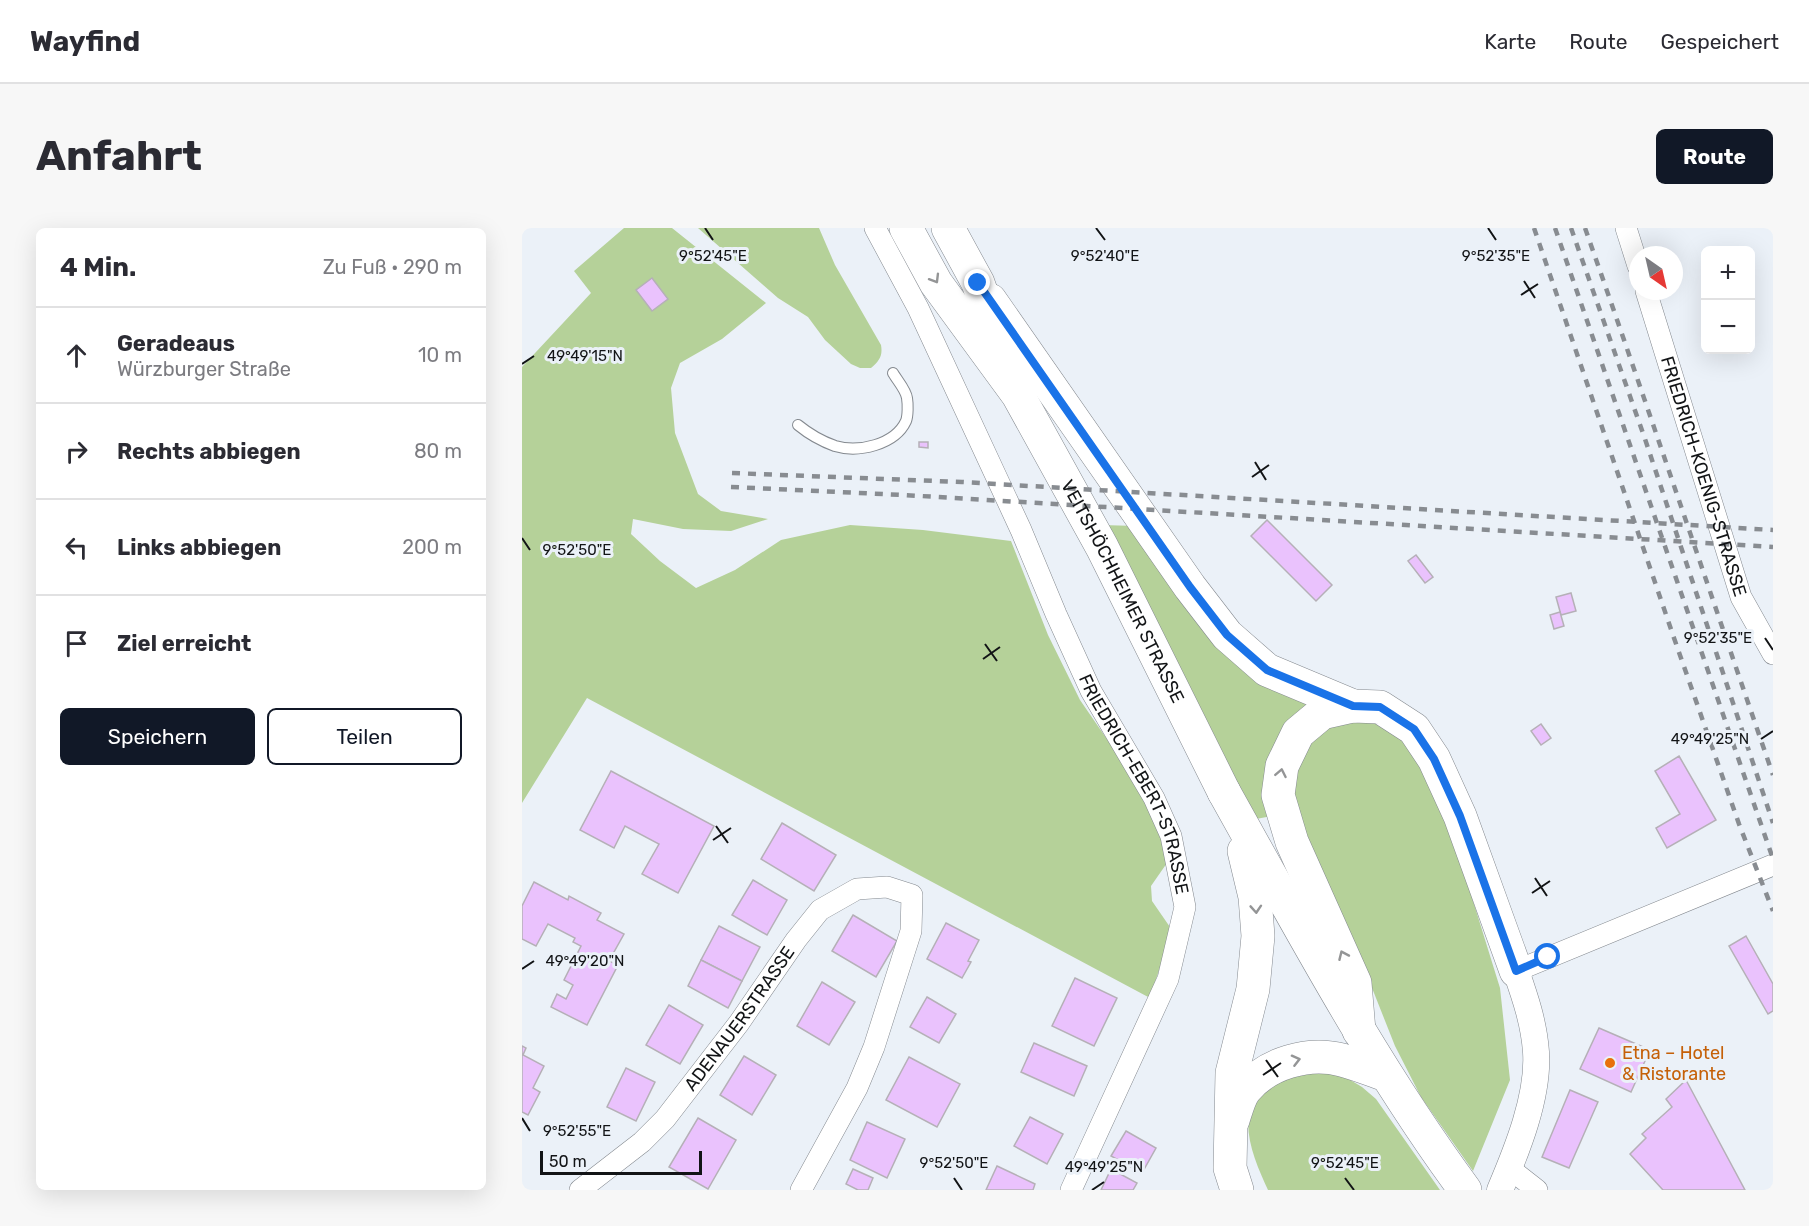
<!DOCTYPE html>
<html lang="de">
<meta charset="utf-8">
<style>
:root{--surface:#fff;--page:#f7f7f7;--text:#2b2b33;--muted:#7c7c81;--line:#e1e1e2;--accent:#111827}
body{margin:0;font-family:Rubik,sans-serif;background:var(--page);color:var(--text)}
.controls{position:absolute;right:18px;top:18px;display:grid;overflow:hidden;border-radius:9px;box-shadow:0 6px 24px #0002}
.controls button{width:54px;height:54px;display:grid;place-items:center;padding:0;border:0;border-bottom:2px solid var(--line);background:var(--surface);color:var(--text);font:30px sans-serif}
.compass{position:absolute;left:1107px;top:18px;width:54px;height:54px;border-radius:50%;background:var(--surface);box-shadow:0 6px 24px #0002;rotate:146deg}
.scale{position:absolute;left:18px;bottom:15px;width:162px;box-sizing:border-box;padding-left:6px;border:3px solid #121416;border-top:0;font-size:16px;line-height:21px;white-space:nowrap;color:#121416;-webkit-text-stroke:4px #ebf1f8;paint-order:stroke}
.stop{position:absolute;width:18px;height:18px;margin:-14px;border:4px solid #1a73e8;border-radius:50%;background:#fff}
.stop.end{background:#1a73e8;border-color:#fff;box-shadow:0 2px 6px #0008}
.list{margin:0;padding:0;list-style:none}
h2{display:flex;justify-content:space-between;align-items:center;height:78px;margin:0;padding:0 24px;font-size:26px}
h2 small{font-size:20px;font-weight:400;color:var(--muted)}
.list li{display:grid;grid-template-columns:39px 1fr auto;gap:18px;align-items:center;box-sizing:border-box;height:96px;padding:0 24px;border-top:2px solid var(--line)}
.list b{display:block;font-size:22px;white-space:nowrap}
.list p{margin:0;font-size:20px;white-space:nowrap;color:var(--muted)}
.list em{font-size:20px;font-style:normal;color:var(--muted)}
.actions{display:flex;gap:12px;padding:18px 24px}
.actions a{flex:1;padding:14px 0;border:2px solid var(--accent);border-radius:9px;text-align:center;font-size:21px;color:var(--accent)}
.actions .main{background:var(--accent);color:#fff}
.icon{flex:none;width:33px;height:33px;fill:none;stroke:currentColor;stroke-width:2;stroke-linecap:round;stroke-linejoin:round}
.map{position:relative;flex:none;width:1251px;height:962px;overflow:hidden;border-radius:9px}
header{display:flex;align-items:center;gap:36px;box-sizing:border-box;height:84px;padding:0 30px;background:var(--surface);border-bottom:2px solid var(--line)}
header strong{font-size:28px}
nav{display:flex;gap:33px;margin-inline-start:auto;font-size:21px}
.intro{display:flex;align-items:center;justify-content:space-between;box-sizing:border-box;height:144px;padding:0 36px}
h1{margin:0;font-size:42px}
.button{padding:15px 27px;border-radius:9px;background:var(--accent);color:#fff;font-size:21px;font-weight:700}
main{display:flex;gap:36px;padding:0 36px}
aside{flex:1;background:var(--surface);border-radius:9px;box-shadow:0 6px 24px #0002}
.map>svg:first-child{display:block}
</style>
<header>
<strong>Wayfind</strong>
<nav><a>Karte</a><a>Route</a><a>Gespeichert</a></nav>
</header>
<div class="intro"><h1>Anfahrt</h1><a class="button">Route</a></div>
<main>
<aside>
<h2>4 Min.<small>Zu Fuß · 290 m</small></h2>
<ul class="list">
<li><svg class="icon" aria-label="ahead" viewBox="0 0 24 24"><path d="M12 20V5M6 11l6-6 6 6"/></svg><div><b>Geradeaus</b><p>Würzburger Straße</p></div><em>10 m</em></li>
<li><svg class="icon" aria-label="right" viewBox="0 0 24 24"><path d="M7 20v-9h11M14 6l5 5-5 5"/></svg><div><b>Rechts abbiegen</b></div><em>80 m</em></li>
<li><svg class="icon" aria-label="left" viewBox="0 0 24 24"><path d="M17 20v-9H6M10 6l-5 5 5 5"/></svg><div><b>Links abbiegen</b></div><em>200 m</em></li>
<li><svg class="icon" aria-label="arrive" viewBox="0 0 24 24"><path d="M6 21V4h12l-3 4 3 4H6"/></svg><div><b>Ziel erreicht</b></div></li>
</ul>
<div class="actions"><a class="main">Speichern</a><a>Teilen</a></div>
</aside>
<div class="map">
<svg width="1251" height="962" viewBox="0 0 1251 962">
<rect width="100%" height="100%" fill="#ebf1f8"/>
<!-- green -->
<g fill="#b5d199">
<path d="M102 0H150L244 75 200 111 158 135 149 160 153 205 176 266 199 283 246 291 209 303 161 301 111 291 109 306 138 333 174 360 213 342 259 312 328 297 401 302 489 313 526 407 558 472 609 546 634 591 645 635 629 658 630 673 650 702 628 770 65 470 0 575V139L69 65 52 43Z"/>
<path d="M176 0H297L313 37 359 117C361 128 357 133 349 140H338L329 136 303 112 286 89 256 70Z"/>
<path d="M579 297 615 298 789 473 750 588 734 591Z"/>
<path d="M846 491 868 500 901 536 943 647 978 760 988 852 951 943 899 869 873 818 833 717 782 620 769 563 784 515 800 500Z"/>
<path d="M800 843 820 847 840 859 854 871 918 962H746C735 938 721 907 728 880 731 868 747 857 758 852 771 847 787 846 800 843Z"/>
</g>
<!-- building -->
<g fill="#eac2fd" stroke="#b5b0b7" stroke-width="1.5">
<path d="M130 50 146 71 130 83 114 62Z"/>
<path d="M397 214H406V220L397 219Z"/>
<path d="M745 292 810 357 794 373 729 308Z"/>
<path d="M894 327 911 349 903 355 886 333Z"/>
<path d="M1049 365 1054 383 1039 387 1034 369Z"/>
<path d="M1038 384 1042 398 1032 401 1028 387Z"/>
<path d="M1019 496 1029 510 1019 517 1009 503Z"/>
<path d="M1157 528 1194 592 1145 620 1134 600 1158 586 1133 543Z"/>
<path d="M89 543 192 598 156 665 120 646 137 616 103 598 92 620 58 602Z"/>
<path d="M260 595 314 627 292 663 239 631Z"/>
<path d="M231 652 265 672 245 707 210 687Z"/>
<path d="M12 654 46 672 47 668 79 685 75 692 102 706 87 733 96 737 65 797 29 779 35 766 44 771 51 757 42 752 59 718 51 714 53 710 26 696 14 718 0 711V678Z"/>
<path d="M331 687 375 713 354 749 310 723Z"/>
<path d="M424 695 457 712 446 733 449 734 440 750 405 731Z"/>
<path d="M197 698 238 719 220 753 179 732Z"/>
<path d="M1224 708 1251 756V783L1246 786 1207 718Z"/>
<path d="M179 732 220 753 206 780 166 758Z"/>
<path d="M553 750 595 770 572 818 530 798Z"/>
<path d="M300 754 333 774 307 817 275 798Z"/>
<path d="M405 769 434 786 417 815 388 799Z"/>
<path d="M147 777 181 797 158 836 124 817Z"/>
<path d="M1077 800 1128 822 1109 864 1058 841Z"/>
<path d="M512 815 565 838 552 868 499 844Z"/>
<path d="M0 818 4 820 1 827 22 838 11 860 18 864 6 887 0 884Z"/>
<path d="M222 828 254 847 230 887 198 867Z"/>
<path d="M387 829 438 856 415 899 364 872Z"/>
<path d="M104 840 133 854 114 893 85 879Z"/>
<path d="M1164 852 1223 962H1141L1108 926 1124 910 1120 906 1150 879 1144 871Z"/>
<path d="M1048 862 1076 874 1047 940 1020 929Z"/>
<path d="M508 889 541 906 525 936 492 918Z"/>
<path d="M176 890 214 912 186 961 147 939Z"/>
<path d="M345 894 383 911 365 950 328 932Z"/>
<path d="M604 903 634 920 620 945 589 928Z"/>
<path d="M475 938 513 956 511 962H464Z"/>
<path d="M331 941 351 950 346 962H336L324 956Z"/>
<path d="M589 941 615 955 611 962H579Z"/>
</g>
<g fill="none" stroke-linecap="round" stroke-linejoin="round">
<!-- service casing -->
<g stroke="#84898f" stroke-width="12">
<path id="service" d="M276 197C287 206 299 213 313 218 336 225 373 217 384 193 386 188 386 176 385 170 384 162 375 152 371 145"/>
</g>
<!-- minor casing -->
<g stroke="#84898f" stroke-width="22">
<g id="minor">
<path id="s1" d="M353 0 396 80 499 302 534 386 569 463 632 570 649 608 663 679 646 751 549 962"/>
<path d="M1104 0 1116 38"/>
<path id="s2" d="M1124 63 1219 369 1251 426"/>
<path d="M994 743 1251 637"/>
<path d="M987 940 1015 962"/>
<path id="s3" d="M58 962 120 914 143 891 217 795 274 712 298 682 335 661 365 659 390 667 389 703 352 819 335 860 279 962"/>
</g>
</g>
<!-- tertiary casing -->
<g stroke="#84898f" stroke-width="27">
<path id="tertiary" d="M978 962C995 922 1017 868 1014 824 1012 795 1003 769 994 743"/>
</g>
<!-- primary casing -->
<g stroke="#84898f" stroke-width="34">
<g id="primary">
<path d="M468 72 668 359 705 407 745 442 831 478"/>
<path d="M702 564C778 700 851 837 943 962"/>
<path d="M837 803 833 755 770 614 756 567 760 538 776 505 800 485 831 478 858 479 892 501 912 531 938 588 994 743"/>
<path d="M711 892C714 883 717 870 723 862 745 835 787 823 820 832 835 836 850 842 864 847"/>
<path d="M715 962 708 940 710 845 731 761 736 708 733 669 722 623"/>
</g>
</g>
<!-- trunk casing -->
<g stroke="#84898f" stroke-width="34">
<g id="trunk">
<path id="s4" d="M384 0 414 55 496 167 580 319 702 564"/>
<path d="M426 0 456 55 483 131"/>
</g>
</g>
<!-- service -->
<use href="#service" stroke="#fff" stroke-width="10"/>
<!-- minor -->
<use href="#minor" stroke="#fff" stroke-width="21"/>
<!-- tertiary -->
<use href="#tertiary" stroke="#fff" stroke-width="26"/>
<!-- primary -->
<use href="#primary" stroke="#fff" stroke-width="33"/>
<!-- trunk -->
<use href="#trunk" stroke="#fff" stroke-width="33"/>
<!-- rail -->
<g stroke="#888c91" stroke-width="4.5" stroke-dasharray="8 8" stroke-linecap="butt">
<path d="M1012 0 1152 410 1217 596 1251 683"/>
<path d="M1033 0 1251 631"/>
<path d="M1049 0 1123 211 1251 595"/>
<path d="M1063 0C1127 182 1188 365 1251 547"/>
<path d="M210 245 440 254 1251 302"/>
<path d="M209 259 382 267 1251 319"/>
</g>
</g>
<!-- one-way arrows -->
<defs><path id="oneway-chevron" d="M-2-3.5L2.5 0L-2 3.5" fill="none" stroke-width="1.6" stroke-linecap="round" stroke-linejoin="round" transform="scale(1.5)"/></defs>
<g stroke="#949596">
<use href="#oneway-chevron" transform="translate(413 51) rotate(59)"/>
<use href="#oneway-chevron" transform="translate(759 545) rotate(-79)"/>
<use href="#oneway-chevron" transform="translate(734 681) rotate(86)"/>
<use href="#oneway-chevron" transform="translate(821 727) rotate(-114)"/>
<use href="#oneway-chevron" transform="translate(774 832) rotate(-14)"/>
</g>
<g fill="none" stroke-linecap="round" stroke-linejoin="round">
<!-- route -->
<path stroke="#1a73e8" stroke-width="8" d="M456 55 668 359 705 407 745 442 831 478 858 479 892 501 912 531 938 588 994 743 1026 729"/>
</g>
<!-- ticks -->
<path fill="none" stroke="#121416" stroke-width="2" d="M183 0 191 12M574 0 583 12M966 0 974 12M1002 53 1013 70M999 67 1016 56M0 136 12 128M733 234 744 252M730 249 747 237M0 310 8 322M1243 410 1251 422M463 416 475 433M461 431 478 419M1239 511 1251 503M194 598 206 615M191 612 209 600M1013 650 1025 668M1010 665 1028 653M0 741 12 733M744 832 756 849M741 847 759 835M0 890 8 903M432 950 440 962M823 950 832 962M570 962 582 954"/>
<!-- markers -->
<circle fill="#e8710a" stroke="#ebf1f8" stroke-width="2" cx="1088" cy="835" r="6"/>
<g text-anchor="middle" stroke-width="6" stroke-linejoin="round" paint-order="stroke">
<!-- street labels -->
<g font-size="18" fill="#121416" stroke="#ebf1f8">
<text dy="6" stroke="none"><textPath href="#s2" startOffset="194">FRIEDRICH-KOENIG-STRASSE</textPath></text>
<text dy="6" stroke="none"><textPath href="#s4" startOffset="424">VEITSHÖCHHEIMER STRASSE</textPath></text>
<text dy="6" stroke="none"><textPath href="#s1" startOffset="615">FRIEDRICH-EBERT-STRASSE</textPath></text>
<text dy="6" stroke="none"><textPath href="#s3" startOffset="236">ADENAUERSTRASSE</textPath></text>
</g>
<!-- food labels -->
<g font-size="18" fill="#c56008" stroke="#ebf1f8" text-anchor="start">
<text x="1100" y="831">Etna – Hotel<tspan x="1100" dy="21">&amp; Ristorante</tspan></text>
</g>
</g>
<g font-size="15" text-anchor="middle" fill="#121416" stroke="#ebf1f8" stroke-width="6" stroke-linejoin="round" paint-order="stroke">
<text x="191" y="33">9°52'45"E</text>
<text x="974" y="33">9°52'35"E</text>
<text x="583" y="33">9°52'40"E</text>
<text x="63" y="133">49°49'15"N</text>
<text x="55" y="327">9°52'50"E</text>
<text x="1196" y="415">9°52'35"E</text>
<text x="1188" y="516">49°49'25"N</text>
<text x="63" y="738">49°49'20"N</text>
<text x="55" y="908">9°52'55"E</text>
<text x="432" y="940">9°52'50"E</text>
<text x="823" y="940">9°52'45"E</text>
<text x="582" y="944">49°49'25"N</text>
</g>
</svg>
<div class="controls">
<button>+</button>
<button>−</button>
</div>
<svg class="compass" viewBox="-18 -18 36 36"><path d="M0-13l5 13h-10z" fill="#e53935"/><path d="M0 13l5-13h-10z" fill="#7c7c81"/></svg>
<div class="scale">50 m</div>
<div class="stop" style="left:1026px;top:729px"></div>
<div class="stop end" style="left:456px;top:55px"></div>
</div>
</main>
